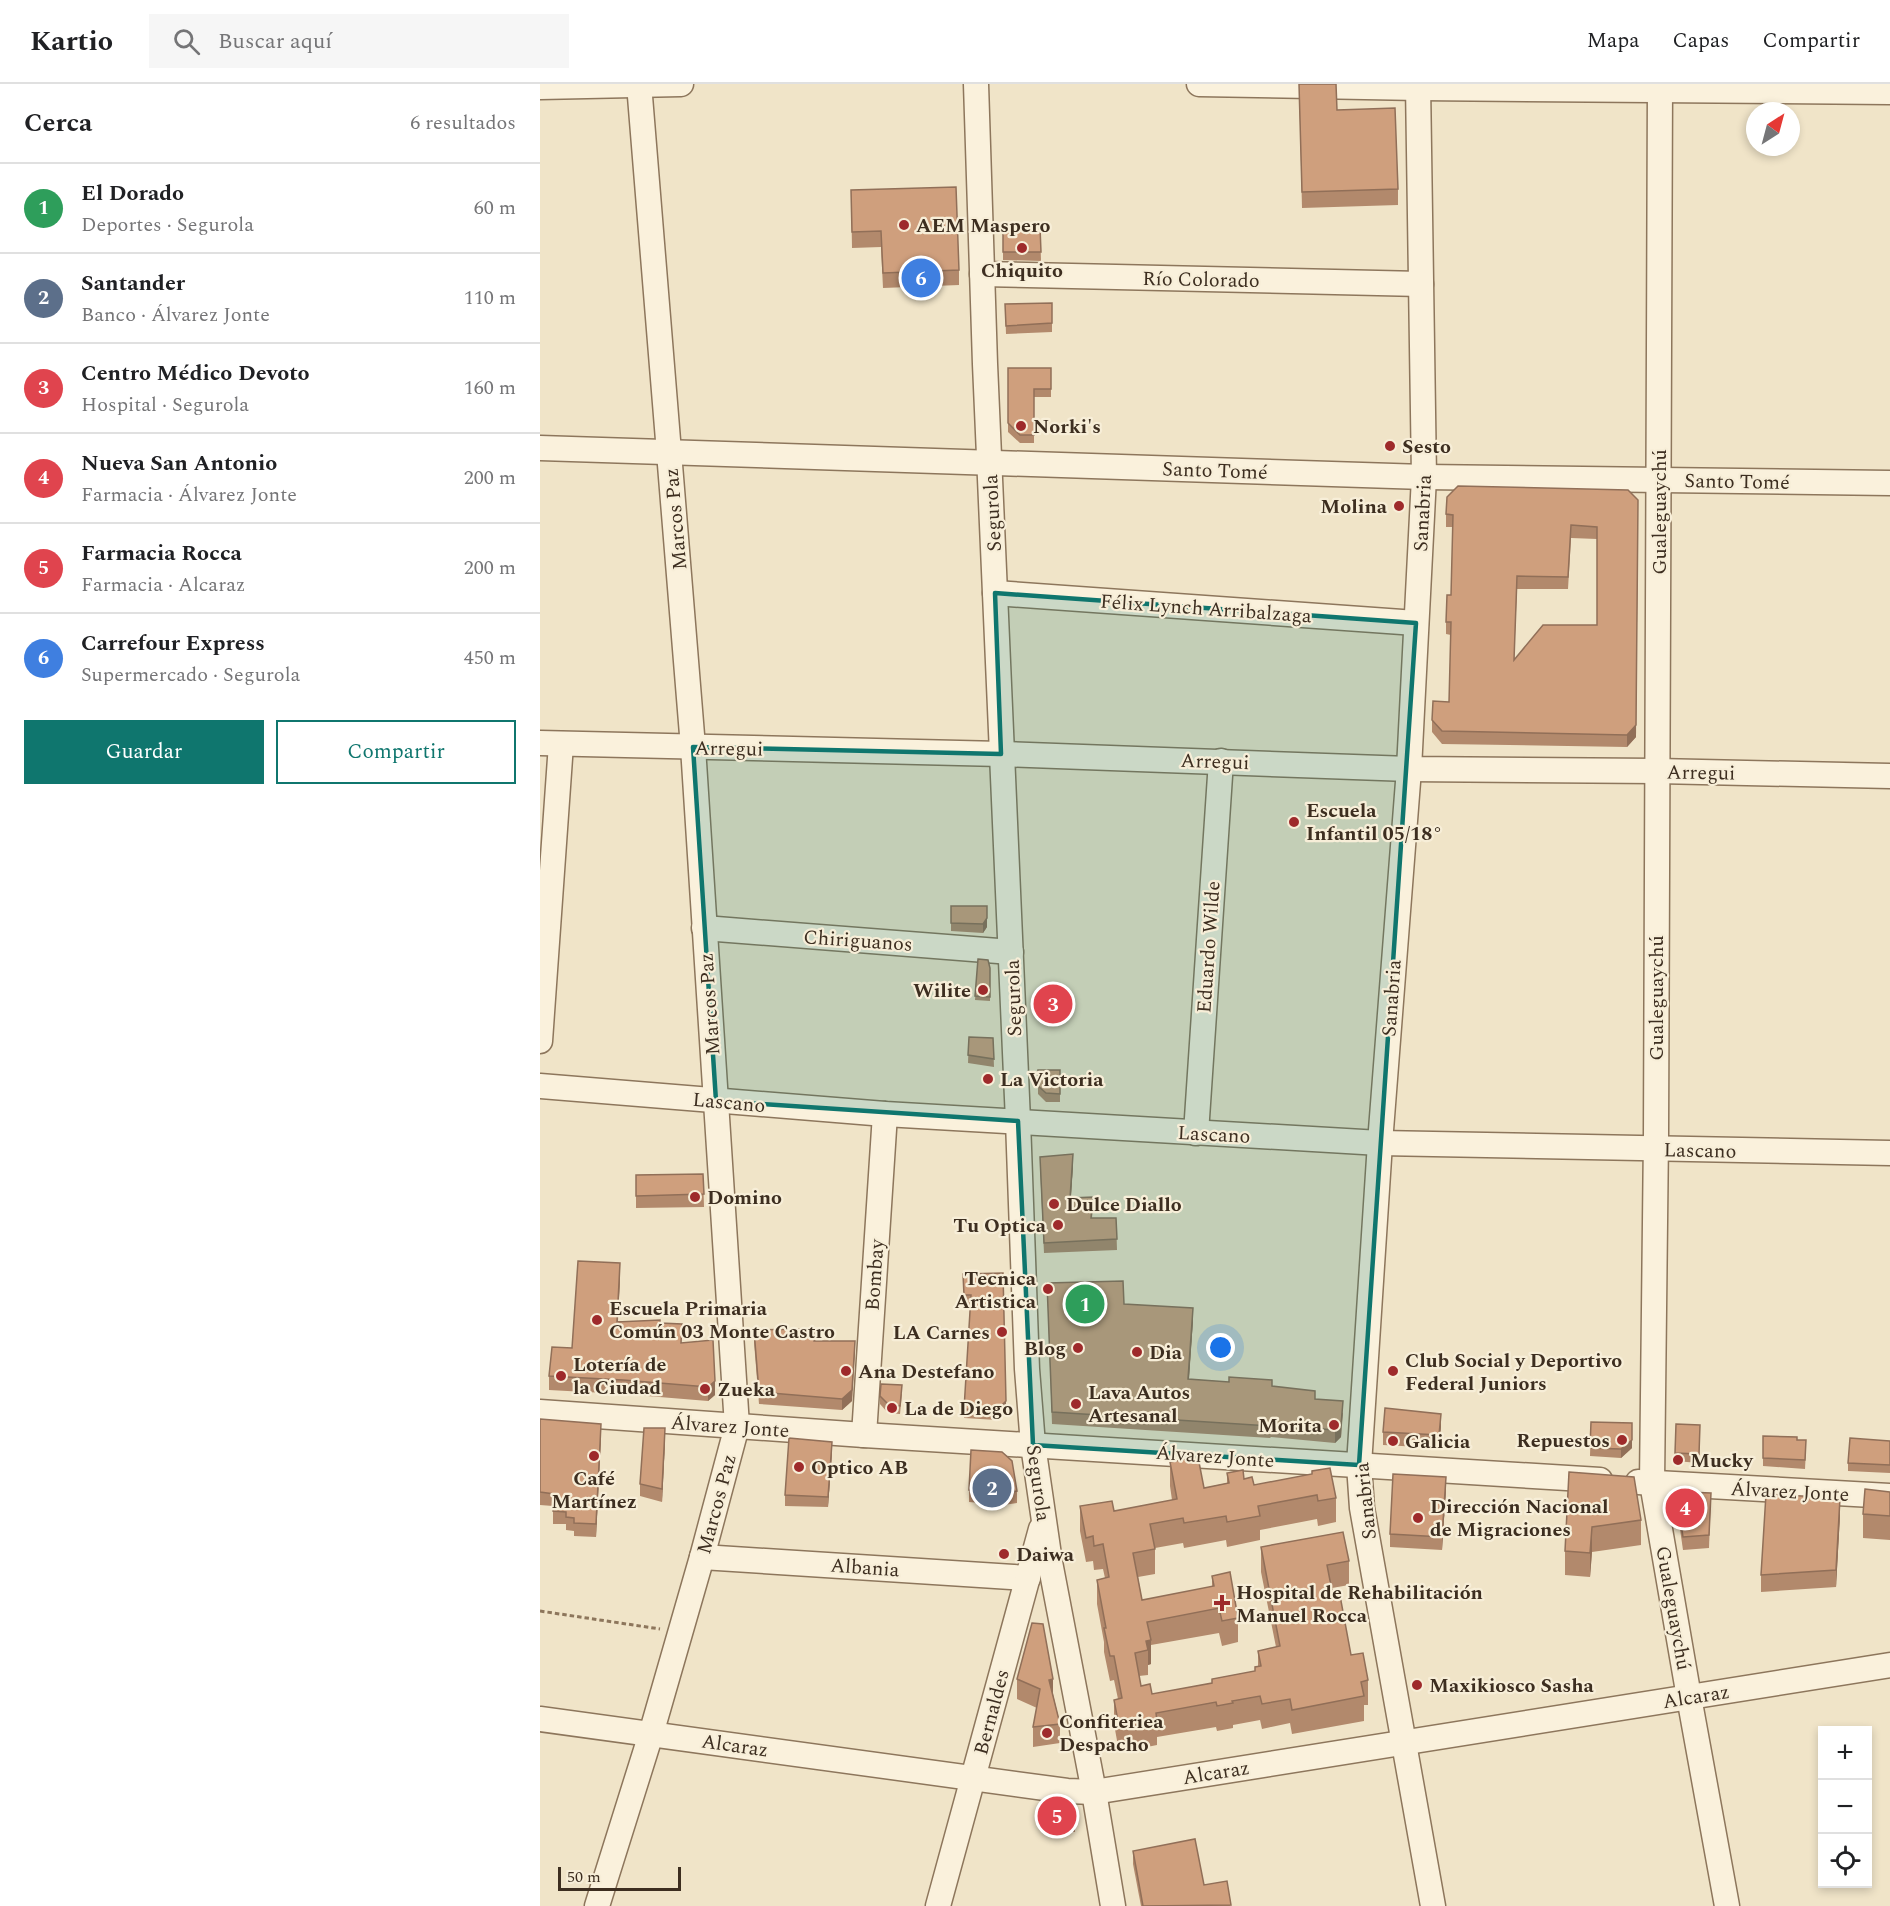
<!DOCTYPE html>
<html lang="es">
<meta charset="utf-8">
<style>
:root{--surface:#fff;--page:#f6f6f6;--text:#202124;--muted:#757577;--line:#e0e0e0;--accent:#0f766e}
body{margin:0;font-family:Spectral,serif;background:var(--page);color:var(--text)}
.controls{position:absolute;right:18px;bottom:18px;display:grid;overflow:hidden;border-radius:0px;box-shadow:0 3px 9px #0003}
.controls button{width:54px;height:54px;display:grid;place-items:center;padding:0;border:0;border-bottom:2px solid var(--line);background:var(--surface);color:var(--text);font:30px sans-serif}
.compass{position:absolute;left:1206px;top:18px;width:54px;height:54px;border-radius:50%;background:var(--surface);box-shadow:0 3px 9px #0003;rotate:36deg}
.scale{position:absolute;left:18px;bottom:15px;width:123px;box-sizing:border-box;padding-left:6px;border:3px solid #3d2e20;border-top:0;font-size:16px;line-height:21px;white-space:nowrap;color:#3d2e20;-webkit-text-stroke:4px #f7eed8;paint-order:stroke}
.you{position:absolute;left:681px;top:1264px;width:21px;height:21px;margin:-15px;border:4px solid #fff;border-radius:50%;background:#1a73e8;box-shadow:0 0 0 9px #1a73e833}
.badge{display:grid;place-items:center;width:39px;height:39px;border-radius:50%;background:var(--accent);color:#fff;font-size:20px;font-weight:700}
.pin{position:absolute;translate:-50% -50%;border:3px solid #fff;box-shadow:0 2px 6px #0006}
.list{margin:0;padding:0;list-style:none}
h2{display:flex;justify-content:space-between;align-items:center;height:78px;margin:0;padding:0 24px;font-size:26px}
h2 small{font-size:20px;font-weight:400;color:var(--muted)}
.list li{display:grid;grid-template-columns:39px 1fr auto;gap:18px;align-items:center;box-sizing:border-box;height:90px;padding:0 24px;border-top:2px solid var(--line)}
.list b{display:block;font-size:22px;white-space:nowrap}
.list p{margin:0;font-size:20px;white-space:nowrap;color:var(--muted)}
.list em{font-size:20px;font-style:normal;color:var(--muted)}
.actions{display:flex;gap:12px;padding:18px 24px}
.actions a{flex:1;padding:14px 0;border:2px solid var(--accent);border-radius:0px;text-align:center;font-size:21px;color:var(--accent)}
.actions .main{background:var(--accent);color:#fff}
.icon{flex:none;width:33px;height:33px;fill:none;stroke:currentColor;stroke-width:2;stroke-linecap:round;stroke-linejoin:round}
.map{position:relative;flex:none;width:1350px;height:1822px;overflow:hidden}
header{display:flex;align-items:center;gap:36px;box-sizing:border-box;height:84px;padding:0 30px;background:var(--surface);border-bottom:2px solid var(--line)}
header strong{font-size:28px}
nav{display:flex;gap:33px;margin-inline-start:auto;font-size:21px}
.search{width:420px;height:54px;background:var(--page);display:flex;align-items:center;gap:15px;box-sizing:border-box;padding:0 21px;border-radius:0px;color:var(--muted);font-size:22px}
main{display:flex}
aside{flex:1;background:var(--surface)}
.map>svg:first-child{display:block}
</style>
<header>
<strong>Kartio</strong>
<div class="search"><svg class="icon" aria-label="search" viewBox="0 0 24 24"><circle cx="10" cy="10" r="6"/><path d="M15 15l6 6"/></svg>Buscar aquí</div>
<nav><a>Mapa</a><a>Capas</a><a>Compartir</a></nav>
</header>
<main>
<aside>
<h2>Cerca<small>6 resultados</small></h2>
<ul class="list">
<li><span class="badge" style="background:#2e9e5b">1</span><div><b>El Dorado</b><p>Deportes · Segurola</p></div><em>60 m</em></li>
<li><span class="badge" style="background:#5c6f8a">2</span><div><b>Santander</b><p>Banco · Álvarez Jonte</p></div><em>110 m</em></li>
<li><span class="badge" style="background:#e0444e">3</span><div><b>Centro Médico Devoto</b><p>Hospital · Segurola</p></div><em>160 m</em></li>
<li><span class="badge" style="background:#e0444e">4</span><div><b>Nueva San Antonio</b><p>Farmacia · Álvarez Jonte</p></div><em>200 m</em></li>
<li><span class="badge" style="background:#e0444e">5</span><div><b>Farmacia Rocca</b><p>Farmacia · Alcaraz</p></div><em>200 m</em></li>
<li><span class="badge" style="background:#3f7fe0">6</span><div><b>Carrefour Express</b><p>Supermercado · Segurola</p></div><em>450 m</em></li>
</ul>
<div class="actions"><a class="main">Guardar</a><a>Compartir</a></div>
</aside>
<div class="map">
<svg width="1350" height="1822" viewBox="0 0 1350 1822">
<rect width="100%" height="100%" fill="#f0e4c8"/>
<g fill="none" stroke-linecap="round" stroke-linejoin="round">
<!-- minor casing -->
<g stroke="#8d765c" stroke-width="27">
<g id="minor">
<path d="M436 0 445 280 478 1037 487 1285 493 1361 510 1478 554 1708 573 1822"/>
<path d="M659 0 879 4 1350 8"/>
<path d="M878 0 884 393 869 685 840 1059 819 1381 822 1424 893 1822"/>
<path d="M1120 0 1116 1052 1112 1399 1149 1613 1187 1822"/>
<path d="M0 3 141 0"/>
<path d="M442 190 881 200"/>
<path d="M0 364 884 393 1350 399"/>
<path d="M455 509 876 539"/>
<path d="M0 659 461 670 869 685 1117 687 1350 692"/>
<path d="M164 844 471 868"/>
<path d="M0 957 21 660"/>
<path d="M0 1002 345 1030 840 1059 1350 1069"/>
<path d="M656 1049 681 677"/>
<path d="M0 1328 324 1351 1060 1396"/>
<path d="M324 1351 345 1030"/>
<path d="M1098 1398 1350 1412"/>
<path d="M162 1473 488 1494"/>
<path d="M0 1635 527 1707 554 1708 1350 1581"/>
<path d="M57 1822 111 1650 162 1473 197 1342 153 663 99 0"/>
<path d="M398 1822 501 1445"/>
</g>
</g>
<!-- path -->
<path stroke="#8d765c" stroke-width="3" stroke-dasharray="4.5 3" stroke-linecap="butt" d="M0 1527 120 1545"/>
<!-- minor -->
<use href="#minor" stroke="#faf1dc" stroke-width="24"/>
</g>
<!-- wall -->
<g fill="#b2896c" fill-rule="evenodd">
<path d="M759 0 797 26 858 105V121L762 124Z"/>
<path d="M311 106 419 186V201L343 204 341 163 312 164Z"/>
<path d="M500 143 501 177 463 176V144Z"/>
<path d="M512 219V248L466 250 465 220Z"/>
<path d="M468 284H511V313H494V359H480L468 348Z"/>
<path d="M1088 406 1096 653 1087 663 902 660 892 648V636L909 618 911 551 906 550V538L911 511 913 443H906V430ZM1031 454 1057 455V541L974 575 977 505H1028Z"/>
<path d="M411 822H447V843L443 849 411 847Z"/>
<path d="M438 875 450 884V917L435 916Z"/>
<path d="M429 953 453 954 454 983 428 979Z"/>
<path d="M498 986H520V1018H506L498 1010Z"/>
<path d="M533 1081 531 1114 553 1123 552 1134H576L577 1166 504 1169 500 1083Z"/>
<path d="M163 1090 164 1123 96 1124V1091Z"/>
<path d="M463 1189 466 1327 457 1336 424 1334 431 1221H424L423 1190Z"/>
<path d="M80 1193 78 1237 120 1239 141 1259 175 1311 168 1317 83 1310 9 1306V1292L32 1264Z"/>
<path d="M507 1199 584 1220 653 1236 649 1295 732 1302 775 1315 803 1329 801 1353 795 1359 731 1353 730 1354 512 1340Z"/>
<path d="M214 1246 274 1257 315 1269 312 1317 302 1326 219 1320 214 1258Z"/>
<path d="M362 1310 360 1330 348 1329 340 1320V1312Z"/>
<path d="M0 1335 61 1352 56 1453 34 1452V1447L26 1446V1440H13V1422L0 1421Z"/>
<path d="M1051 1338 1092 1364 1081 1374 1050 1372Z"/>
<path d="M1136 1340 1160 1349 1159 1379 1135 1377Z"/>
<path d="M901 1342 899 1364 843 1361V1348Z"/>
<path d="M1223 1352 1257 1356 1266 1365 1265 1385 1223 1382Z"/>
<path d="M125 1357 122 1418 100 1412V1400Z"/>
<path d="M1350 1357V1389L1308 1387V1379Z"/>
<path d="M292 1368 288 1423 245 1422V1411Z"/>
<path d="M630 1378 664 1404 687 1399V1389L704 1395 714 1401 796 1414V1438L778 1442 777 1435 720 1446V1456L687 1463 686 1456 644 1464 643 1459 615 1464V1490L598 1493 602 1516 672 1503V1492L698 1534V1558L682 1562 679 1549 611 1561V1580L608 1581V1591L599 1592 601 1602 612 1610 672 1599V1595L715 1587V1583H718V1567L736 1563 721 1488V1463L809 1477V1501L792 1504 811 1571 828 1596V1621H824V1637L752 1650 750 1639 722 1645 720 1636 693 1641V1644L677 1647 676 1643 617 1653V1661L587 1667 585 1660 578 1662 574 1640V1616L578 1615 574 1596 570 1597 564 1568V1558L557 1520V1496L565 1494 563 1485 554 1486 553 1477 546 1478 540 1447V1422L574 1427 632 1416 630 1402Z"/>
<path d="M1029 1388 1101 1436V1461L1052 1468 1050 1493 1025 1491V1467Z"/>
<path d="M906 1405 902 1466 850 1463V1450Z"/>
<path d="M429 1406 477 1407V1419L464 1421 429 1418Z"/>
<path d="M1350 1408V1456L1323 1454V1430Z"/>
<path d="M1171 1409 1169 1464 1143 1466 1138 1431V1419Z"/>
<path d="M1300 1431 1296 1503 1221 1508V1491Z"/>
<path d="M477 1595 513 1610 520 1640V1659L493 1663V1643L497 1624 477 1615Z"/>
<path d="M504 1739 535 1740V1748L504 1747Z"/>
<path d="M593 1767 664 1801 691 1822H601L593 1780Z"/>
</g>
<!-- shaded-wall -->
<g fill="#916f58">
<path d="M1098 429 1096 653 1087 663V651Z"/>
<path d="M447 834V843L443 849V840Z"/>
<path d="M533 1070V1081L530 1124V1114Z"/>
<path d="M80 1179V1193L77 1252V1238Z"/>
<path d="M653 1224V1236L648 1308V1295Z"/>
<path d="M315 1257 312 1317 302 1326V1315Z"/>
<path d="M175 1297V1311L168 1317V1303Z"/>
<path d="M466 1317V1327L457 1336V1326Z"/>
<path d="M803 1317 801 1353 795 1359V1346Z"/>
<path d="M901 1330V1342L899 1364V1351Z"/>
<path d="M1092 1339V1364L1081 1374V1365Z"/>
<path d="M61 1340V1352L56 1453V1440Z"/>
<path d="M125 1344V1357L122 1418V1405Z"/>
<path d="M292 1358V1368L288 1423V1413Z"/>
<path d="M906 1393V1405L902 1466V1453Z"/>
<path d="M1300 1414V1431L1296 1503V1486Z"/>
<path d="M1052 1443V1468L1050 1493V1469Z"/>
<path d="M611 1556V1580L608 1581V1566L606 1557Z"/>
<path d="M513 1595V1615L509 1596Z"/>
</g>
<!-- building -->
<g fill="#cf9f7d" stroke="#916f58" stroke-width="1.5" fill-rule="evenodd">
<path d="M759 0H796L797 26 855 24 858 105 762 108Z"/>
<path d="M416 103 419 186 343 189 341 147 312 148 311 106Z"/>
<path d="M500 143 501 168H463V144Z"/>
<path d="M512 219V239L466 242 465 220Z"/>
<path d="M468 284H511V305H494V351H480L468 339Z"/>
<path d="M918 402 1088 406 1098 416 1096 641 1087 651 902 647 892 636 893 617 909 618 911 538H906L907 511H911L913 431 906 430 907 413ZM1031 441 1057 443V541H1003L974 576 977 492 1028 493Z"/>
<path d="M411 822H447V834L443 840 411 839Z"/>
<path d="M438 875 448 876 450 884V913L435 912Z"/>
<path d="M429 953 453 954 454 975 428 971Z"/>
<path d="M498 986H520V1010L506 1009 498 1002Z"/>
<path d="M533 1070 530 1114 553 1113 551 1134H576L577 1155 504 1159 500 1073Z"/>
<path d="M163 1090 164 1110 96 1112V1091Z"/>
<path d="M38 1177 80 1179 77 1238 120 1236V1239L142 1240 141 1259 173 1256 175 1297 168 1303 83 1296 9 1292 12 1263 32 1264Z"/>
<path d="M463 1189 466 1317 457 1326 424 1325 431 1211H424L423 1190Z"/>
<path d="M583 1197 584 1220 653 1224 648 1295 689 1298V1293L732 1296V1302L775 1307V1315L803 1317 801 1341 795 1346 731 1341 730 1342 512 1328 507 1199Z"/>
<path d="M274 1245V1257H315L312 1306 302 1315 219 1308 214 1246Z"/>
<path d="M341 1300 362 1301 360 1322 348 1320 340 1312Z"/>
<path d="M845 1324 901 1330 899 1351 843 1348Z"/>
<path d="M0 1335 61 1340 56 1440 34 1439V1434L26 1433V1428L13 1427 14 1410 0 1408Z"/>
<path d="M1051 1338 1092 1339V1356L1081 1365 1050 1364Z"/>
<path d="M1136 1340 1160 1341 1159 1370 1135 1369Z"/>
<path d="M104 1344H125L122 1405 100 1400Z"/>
<path d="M1223 1352 1257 1353V1356H1266L1265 1376 1223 1374Z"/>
<path d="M249 1354 292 1358 288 1413 245 1411Z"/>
<path d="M1310 1354 1350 1357V1381L1308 1379Z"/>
<path d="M431 1366 462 1368 472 1377 477 1407 464 1409 429 1406Z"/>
<path d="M658 1373 664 1404 689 1399 687 1389 703 1386 704 1395 712 1393 714 1401 772 1390V1387L790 1384 796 1414 778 1417 777 1411 718 1422 720 1432 687 1438 686 1432 644 1439 643 1434 610 1440 615 1465 593 1469 602 1516 674 1502 672 1492 690 1488 698 1534 682 1537 679 1524 607 1538 611 1556 606 1557 608 1566 595 1569 601 1602 610 1600 612 1610 672 1599V1595L715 1587V1583L721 1582 718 1567 740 1562 721 1463 803 1448 809 1477 787 1481 792 1507 799 1506 811 1571 823 1569 828 1596 821 1598 824 1612 752 1626 750 1615 722 1620 720 1612 692 1617 693 1619 677 1622 676 1618 616 1629 617 1637 587 1643 585 1636 578 1637 574 1616 582 1614 574 1572H570L564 1544H566L557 1496 569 1493 563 1460 554 1462 553 1452 546 1454 540 1422 572 1417 574 1427 637 1415 630 1378Z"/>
<path d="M1029 1388 1094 1393 1101 1436 1052 1443 1050 1469 1025 1467Z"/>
<path d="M853 1390 906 1393 902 1453 850 1450Z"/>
<path d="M1325 1405 1350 1408V1432L1323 1430Z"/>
<path d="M1145 1408 1171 1409 1169 1451 1143 1453 1138 1419Z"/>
<path d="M1226 1410 1300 1414 1296 1486 1221 1491Z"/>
<path d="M492 1539 503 1540 513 1595 509 1596 520 1640 493 1643 500 1605 477 1595Z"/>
<path d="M507 1716 521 1718 533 1728 535 1740 504 1739Z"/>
<path d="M655 1755 664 1801 687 1797 691 1821 603 1822 593 1767Z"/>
</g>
<!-- marked area -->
<path fill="#0f766e" fill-opacity="0.2" stroke="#0f766e" stroke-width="4.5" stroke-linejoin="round" d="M455 509 876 539 819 1381 493 1361 478 1037 176 1017 153 663 461 670Z"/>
<!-- markers -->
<g fill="#9e2a2b" stroke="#f7eed8" stroke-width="2">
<circle cx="364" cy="141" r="6"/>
<circle cx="482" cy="164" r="6"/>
<circle cx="481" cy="342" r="6"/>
<circle cx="850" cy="362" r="6"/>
<circle cx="859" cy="422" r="6"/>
<circle cx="754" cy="738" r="6"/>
<circle cx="443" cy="906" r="6"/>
<circle cx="448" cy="995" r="6"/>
<circle cx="155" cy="1113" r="6"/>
<circle cx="514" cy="1120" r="6"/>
<circle cx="518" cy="1141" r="6"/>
<circle cx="508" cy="1205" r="6"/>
<circle cx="57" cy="1236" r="6"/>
<circle cx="462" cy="1248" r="6"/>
<circle cx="538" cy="1264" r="6"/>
<circle cx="597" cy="1268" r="6"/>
<circle cx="306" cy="1287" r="6"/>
<circle cx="853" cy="1287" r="6"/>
<circle cx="21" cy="1292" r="6"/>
<circle cx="165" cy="1305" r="6"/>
<circle cx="536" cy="1320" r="6"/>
<circle cx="352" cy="1324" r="6"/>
<circle cx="794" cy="1341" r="6"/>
<circle cx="1082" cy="1356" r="6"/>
<circle cx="853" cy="1357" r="6"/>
<circle cx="54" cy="1372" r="6"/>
<circle cx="1138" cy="1376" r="6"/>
<circle cx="259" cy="1383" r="6"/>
<circle cx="878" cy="1434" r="6"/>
<circle cx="464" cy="1470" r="6"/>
<path d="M679 1510h6v6h6v6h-6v6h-6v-6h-6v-6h6z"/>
<circle cx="877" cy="1601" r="6"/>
<circle cx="507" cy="1649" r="6"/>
</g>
<g text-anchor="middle" stroke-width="4.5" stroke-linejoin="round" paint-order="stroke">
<!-- poi labels -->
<g font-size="20" font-weight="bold" fill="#3d2e20" stroke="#f7eed8" text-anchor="start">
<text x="376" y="148">AEM Maspero</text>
<text x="482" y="193" text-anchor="middle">Chiquito</text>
<text x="493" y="349">Norki's</text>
<text x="862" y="369">Sesto</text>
<text x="847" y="429" text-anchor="end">Molina</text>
<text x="766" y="733">Escuela<tspan x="766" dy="23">Infantil 05/18°</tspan></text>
<text x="431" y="913" text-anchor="end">Wilite</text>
<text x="460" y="1002">La Victoria</text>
<text x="167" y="1120">Domino</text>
<text x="526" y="1127">Dulce Diallo</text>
<text x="506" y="1148" text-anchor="end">Tu Optica</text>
<text x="496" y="1201" text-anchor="end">Tecnica<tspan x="496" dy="23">Artistica</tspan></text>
<text x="69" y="1231">Escuela Primaria<tspan x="69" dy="23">Común 03 Monte Castro</tspan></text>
<text x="450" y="1255" text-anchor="end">LA Carnes</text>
<text x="526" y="1271" text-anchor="end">Blog</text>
<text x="609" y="1275">Dia</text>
<text x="865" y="1283">Club Social y Deportivo<tspan x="865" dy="23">Federal Juniors</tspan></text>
<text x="33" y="1287">Lotería de<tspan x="33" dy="23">la Ciudad</tspan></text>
<text x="318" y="1294">Ana Destefano</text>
<text x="177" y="1312">Zueka</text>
<text x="548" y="1315">Lava Autos<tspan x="548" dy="23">Artesanal</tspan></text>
<text x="364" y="1331">La de Diego</text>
<text x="782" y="1348" text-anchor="end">Morita</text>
<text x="1070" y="1363" text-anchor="end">Repuestos</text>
<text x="865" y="1364">Galicia</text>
<text x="1150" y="1383">Mucky</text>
<text x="271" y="1390">Optico AB</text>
<text x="54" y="1401" text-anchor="middle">Café<tspan x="54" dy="23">Martínez</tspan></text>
<text x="890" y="1429">Dirección Nacional<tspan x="890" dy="23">de Migraciones</tspan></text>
<text x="476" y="1477">Daiwa</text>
<text x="696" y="1515">Hospital de Rehabilitación<tspan x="696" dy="23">Manuel Rocca</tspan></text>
<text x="889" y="1608">Maxikiosco Sasha</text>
<text x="519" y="1644">Confiteriea<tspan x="519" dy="23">Despacho</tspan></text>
</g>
<!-- street labels -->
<g font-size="20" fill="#3d2e20" stroke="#f7eed8">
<text transform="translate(661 195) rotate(1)" y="7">Río Colorado</text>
<text transform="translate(675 386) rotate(2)" y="7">Santo Tomé</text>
<text transform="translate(1197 397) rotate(1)" y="7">Santo Tomé</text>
<text transform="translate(1119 428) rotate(-90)" y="7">Gualeguaychú</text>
<text transform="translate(452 429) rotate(-93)" y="7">Segurola</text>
<text transform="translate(882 429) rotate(-87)" y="7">Sanabria</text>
<text transform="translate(135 435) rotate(-95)" y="7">Marcos Paz</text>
<text transform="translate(666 524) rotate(4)" y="7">Félix Lynch Arribalzaga</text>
<text transform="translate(189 664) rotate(1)" y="7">Arregui</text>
<text transform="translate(675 677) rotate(2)" y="7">Arregui</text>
<text transform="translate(1161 688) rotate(1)" y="7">Arregui</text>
<text transform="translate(318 856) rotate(4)" y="7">Chiriguanos</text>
<text transform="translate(668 863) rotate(-86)" y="7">Eduardo Wilde</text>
<text transform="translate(473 914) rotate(-92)" y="7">Segurola</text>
<text transform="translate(851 914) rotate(-86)" y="7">Sanabria</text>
<text transform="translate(1116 914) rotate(-90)" y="7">Gualeguaychú</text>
<text transform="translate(169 920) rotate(-94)" y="7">Marcos Paz</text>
<text transform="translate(189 1018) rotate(5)" y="7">Lascano</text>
<text transform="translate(674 1050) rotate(3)" y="7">Lascano</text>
<text transform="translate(1160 1066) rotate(1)" y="7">Lascano</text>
<text transform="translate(334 1191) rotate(-86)" y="7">Bombay</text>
<text transform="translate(190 1342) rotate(4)" y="7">Álvarez Jonte</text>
<text transform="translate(675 1372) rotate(4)" y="7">Álvarez Jonte</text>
<text transform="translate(499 1399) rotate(82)" y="7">Segurola</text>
<text transform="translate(1250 1407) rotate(3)" y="7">Álvarez Jonte</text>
<text transform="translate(825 1417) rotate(-96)" y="7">Sanabria</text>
<text transform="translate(176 1420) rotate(-75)" y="7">Marcos Paz</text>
<text transform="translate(325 1483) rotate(4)" y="7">Albania</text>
<text transform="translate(1134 1524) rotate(80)" y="7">Gualeguaychú</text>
<text transform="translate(1156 1612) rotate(-9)" y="7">Alcaraz</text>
<text transform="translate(451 1628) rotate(-75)" y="7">Bernaldes</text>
<text transform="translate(195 1661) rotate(8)" y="7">Alcaraz</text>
<text transform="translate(676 1688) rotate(-9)" y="7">Alcaraz</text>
</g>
</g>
</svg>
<div class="controls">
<button>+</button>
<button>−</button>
<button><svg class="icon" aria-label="locate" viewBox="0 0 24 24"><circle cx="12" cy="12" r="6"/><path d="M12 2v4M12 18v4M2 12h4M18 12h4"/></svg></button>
</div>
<svg class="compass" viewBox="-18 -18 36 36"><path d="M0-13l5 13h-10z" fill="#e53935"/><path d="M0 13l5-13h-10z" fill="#757577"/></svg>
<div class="scale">50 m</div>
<div class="you"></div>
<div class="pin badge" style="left:545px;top:1220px;background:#2e9e5b">1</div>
<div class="pin badge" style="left:452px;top:1404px;background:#5c6f8a">2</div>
<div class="pin badge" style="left:513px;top:920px;background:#e0444e">3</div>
<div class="pin badge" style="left:1145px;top:1424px;background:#e0444e">4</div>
<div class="pin badge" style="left:517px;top:1732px;background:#e0444e">5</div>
<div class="pin badge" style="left:381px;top:194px;background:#3f7fe0">6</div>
</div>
</main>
